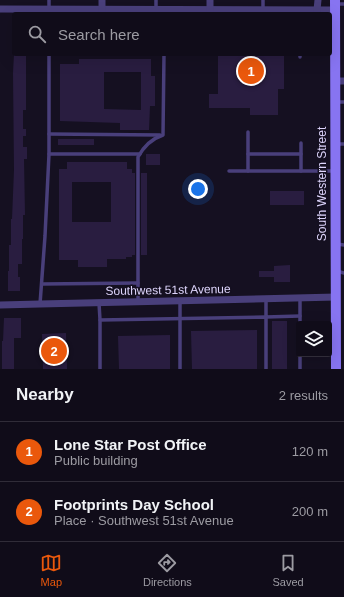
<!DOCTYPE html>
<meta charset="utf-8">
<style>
:root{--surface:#100c19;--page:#191522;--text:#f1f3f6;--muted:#9c9ba2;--line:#302c38;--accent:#ea580c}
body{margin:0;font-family:Helvetica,sans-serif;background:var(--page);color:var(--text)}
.controls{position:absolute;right:12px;bottom:12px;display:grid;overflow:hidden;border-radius:4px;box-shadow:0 4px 16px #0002}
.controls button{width:36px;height:36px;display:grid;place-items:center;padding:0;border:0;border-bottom:1px solid var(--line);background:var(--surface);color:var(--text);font:20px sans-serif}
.you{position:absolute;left:198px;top:189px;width:14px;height:14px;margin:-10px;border:3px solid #fff;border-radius:50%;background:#1a73e8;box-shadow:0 0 0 6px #1a73e833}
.badge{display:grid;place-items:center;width:26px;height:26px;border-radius:50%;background:var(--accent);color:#fff;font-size:13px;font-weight:700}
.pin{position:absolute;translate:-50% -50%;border:2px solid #fff;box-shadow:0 1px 4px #0006}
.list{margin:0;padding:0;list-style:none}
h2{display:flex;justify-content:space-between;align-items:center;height:52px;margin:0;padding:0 16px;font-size:17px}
h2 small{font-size:13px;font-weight:400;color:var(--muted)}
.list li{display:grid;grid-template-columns:26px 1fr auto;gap:12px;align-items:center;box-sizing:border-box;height:60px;padding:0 16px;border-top:1px solid var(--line)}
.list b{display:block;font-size:15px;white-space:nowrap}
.list p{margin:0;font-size:13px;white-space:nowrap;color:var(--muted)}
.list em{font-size:13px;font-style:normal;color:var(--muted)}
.icon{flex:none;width:22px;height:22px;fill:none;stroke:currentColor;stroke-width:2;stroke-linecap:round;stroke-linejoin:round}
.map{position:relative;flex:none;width:344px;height:369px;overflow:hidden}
.search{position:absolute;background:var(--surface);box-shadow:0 4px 16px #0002;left:12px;right:12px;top:12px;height:44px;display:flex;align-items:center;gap:10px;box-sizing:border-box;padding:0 14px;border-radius:4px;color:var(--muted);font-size:15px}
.sheet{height:172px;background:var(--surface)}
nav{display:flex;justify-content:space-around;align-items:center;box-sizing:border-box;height:56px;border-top:1px solid var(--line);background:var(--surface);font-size:11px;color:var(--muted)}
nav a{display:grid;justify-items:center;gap:2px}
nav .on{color:var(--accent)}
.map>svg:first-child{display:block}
</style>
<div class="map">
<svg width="344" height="369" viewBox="0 0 344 369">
<rect width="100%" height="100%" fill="#151021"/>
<!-- building -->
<g fill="#291d40" fill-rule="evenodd">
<path d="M14 54H26V110H23V129H26V136H23V147H27V159H24L25 215H23V239H22V264H18V277H20V291H8V271H9V245H11V219H12L14 170 13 73Z"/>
<path d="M218 54H284V89H278V115H250V108H209V94H218Z"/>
<path d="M79 59H151V76H155V106H150L149 130H120V123L60 121V64H79ZM104 72H141V110L104 109Z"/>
<rect x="58" y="139" width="36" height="6"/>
<rect x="146" y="154" width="14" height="11"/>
<path d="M67 162H127V169H132V173H135V255H132V257H126V259H107V267H78V260H59V169H67ZM72 182H111V222H72Z"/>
<rect x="141" y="173" width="6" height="82"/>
<rect x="270" y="191" width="34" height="14"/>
<path d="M290 265V282H274V277H259V271H274V266Z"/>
<path d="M4 318H21V338H14V369H2V341H3Z"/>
<rect x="272" y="321" width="15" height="48"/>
<path d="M257 330V369H192L191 331Z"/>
<path d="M66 333 67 369H43L42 334Z"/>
<path d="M170 335V369H119L118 336Z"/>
</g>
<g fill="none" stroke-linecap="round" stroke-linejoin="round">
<!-- lane -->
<g stroke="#493f7b" stroke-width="3.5">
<path d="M337 4H344"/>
<path d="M156 10V0"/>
<path d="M263 10V0"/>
<path d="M49 14V0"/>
<path d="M300 54V57"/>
<path d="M337 102H344"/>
<path d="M248 132V154H301"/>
<path d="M49 134 160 135"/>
<path d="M301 143V171"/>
<path d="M337 144H344"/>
<path d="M49 154H140"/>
<path d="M229 171H334"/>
<path d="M248 171V154"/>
<path d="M337 244 344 245"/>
<path d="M337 271 344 273"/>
<path d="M42 284 138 283"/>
<path d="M266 298V317L300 316"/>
<path d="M300 298V324"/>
<path d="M180 300V369"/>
<path d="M138 301V157C144 146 151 139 163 135L164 54"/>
<path d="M99 303 100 320"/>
<path d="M40 304 45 236 49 154V54"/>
<path d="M300 354V369"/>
<path d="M100 369V320L266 317V369"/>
</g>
<!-- street -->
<g stroke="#493f7b" stroke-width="7">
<path d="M0 9 335 10"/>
<path d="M102 10V0"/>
<path d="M210 10V0"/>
<path d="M317 10 318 0"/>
<path d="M336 81H344"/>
<path d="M0 305 40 304 336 297"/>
</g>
<!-- secondary -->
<path stroke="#8774f1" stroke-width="10" d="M335 0 336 369"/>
</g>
<g text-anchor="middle" stroke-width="3" stroke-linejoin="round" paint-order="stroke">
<!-- street labels -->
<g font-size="12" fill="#ddd4fb" stroke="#151021">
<text transform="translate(322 184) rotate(-90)" y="4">South Western Street</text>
<text transform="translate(168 290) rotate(-1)" y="4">Southwest 51st Avenue</text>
</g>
</g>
</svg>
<div class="controls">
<button><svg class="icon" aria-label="layers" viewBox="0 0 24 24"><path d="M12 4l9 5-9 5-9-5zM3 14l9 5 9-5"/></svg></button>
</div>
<div class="you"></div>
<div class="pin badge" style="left:251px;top:71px">1</div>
<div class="pin badge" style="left:54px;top:351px">2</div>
<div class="search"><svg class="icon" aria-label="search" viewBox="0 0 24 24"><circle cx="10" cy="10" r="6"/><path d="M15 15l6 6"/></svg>Search here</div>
</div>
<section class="sheet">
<h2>Nearby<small>2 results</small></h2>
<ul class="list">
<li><span class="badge">1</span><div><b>Lone Star Post Office</b><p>Public building</p></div><em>120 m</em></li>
<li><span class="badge">2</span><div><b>Footprints Day School</b><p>Place · Southwest 51st Avenue</p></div><em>200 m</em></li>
</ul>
</section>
<nav>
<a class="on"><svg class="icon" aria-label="map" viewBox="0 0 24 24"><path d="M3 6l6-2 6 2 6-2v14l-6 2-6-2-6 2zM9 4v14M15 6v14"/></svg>Map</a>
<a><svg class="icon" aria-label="directions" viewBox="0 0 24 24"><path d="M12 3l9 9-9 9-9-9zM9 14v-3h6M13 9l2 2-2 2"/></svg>Directions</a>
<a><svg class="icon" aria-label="saved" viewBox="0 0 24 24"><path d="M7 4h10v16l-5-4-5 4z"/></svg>Saved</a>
</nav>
